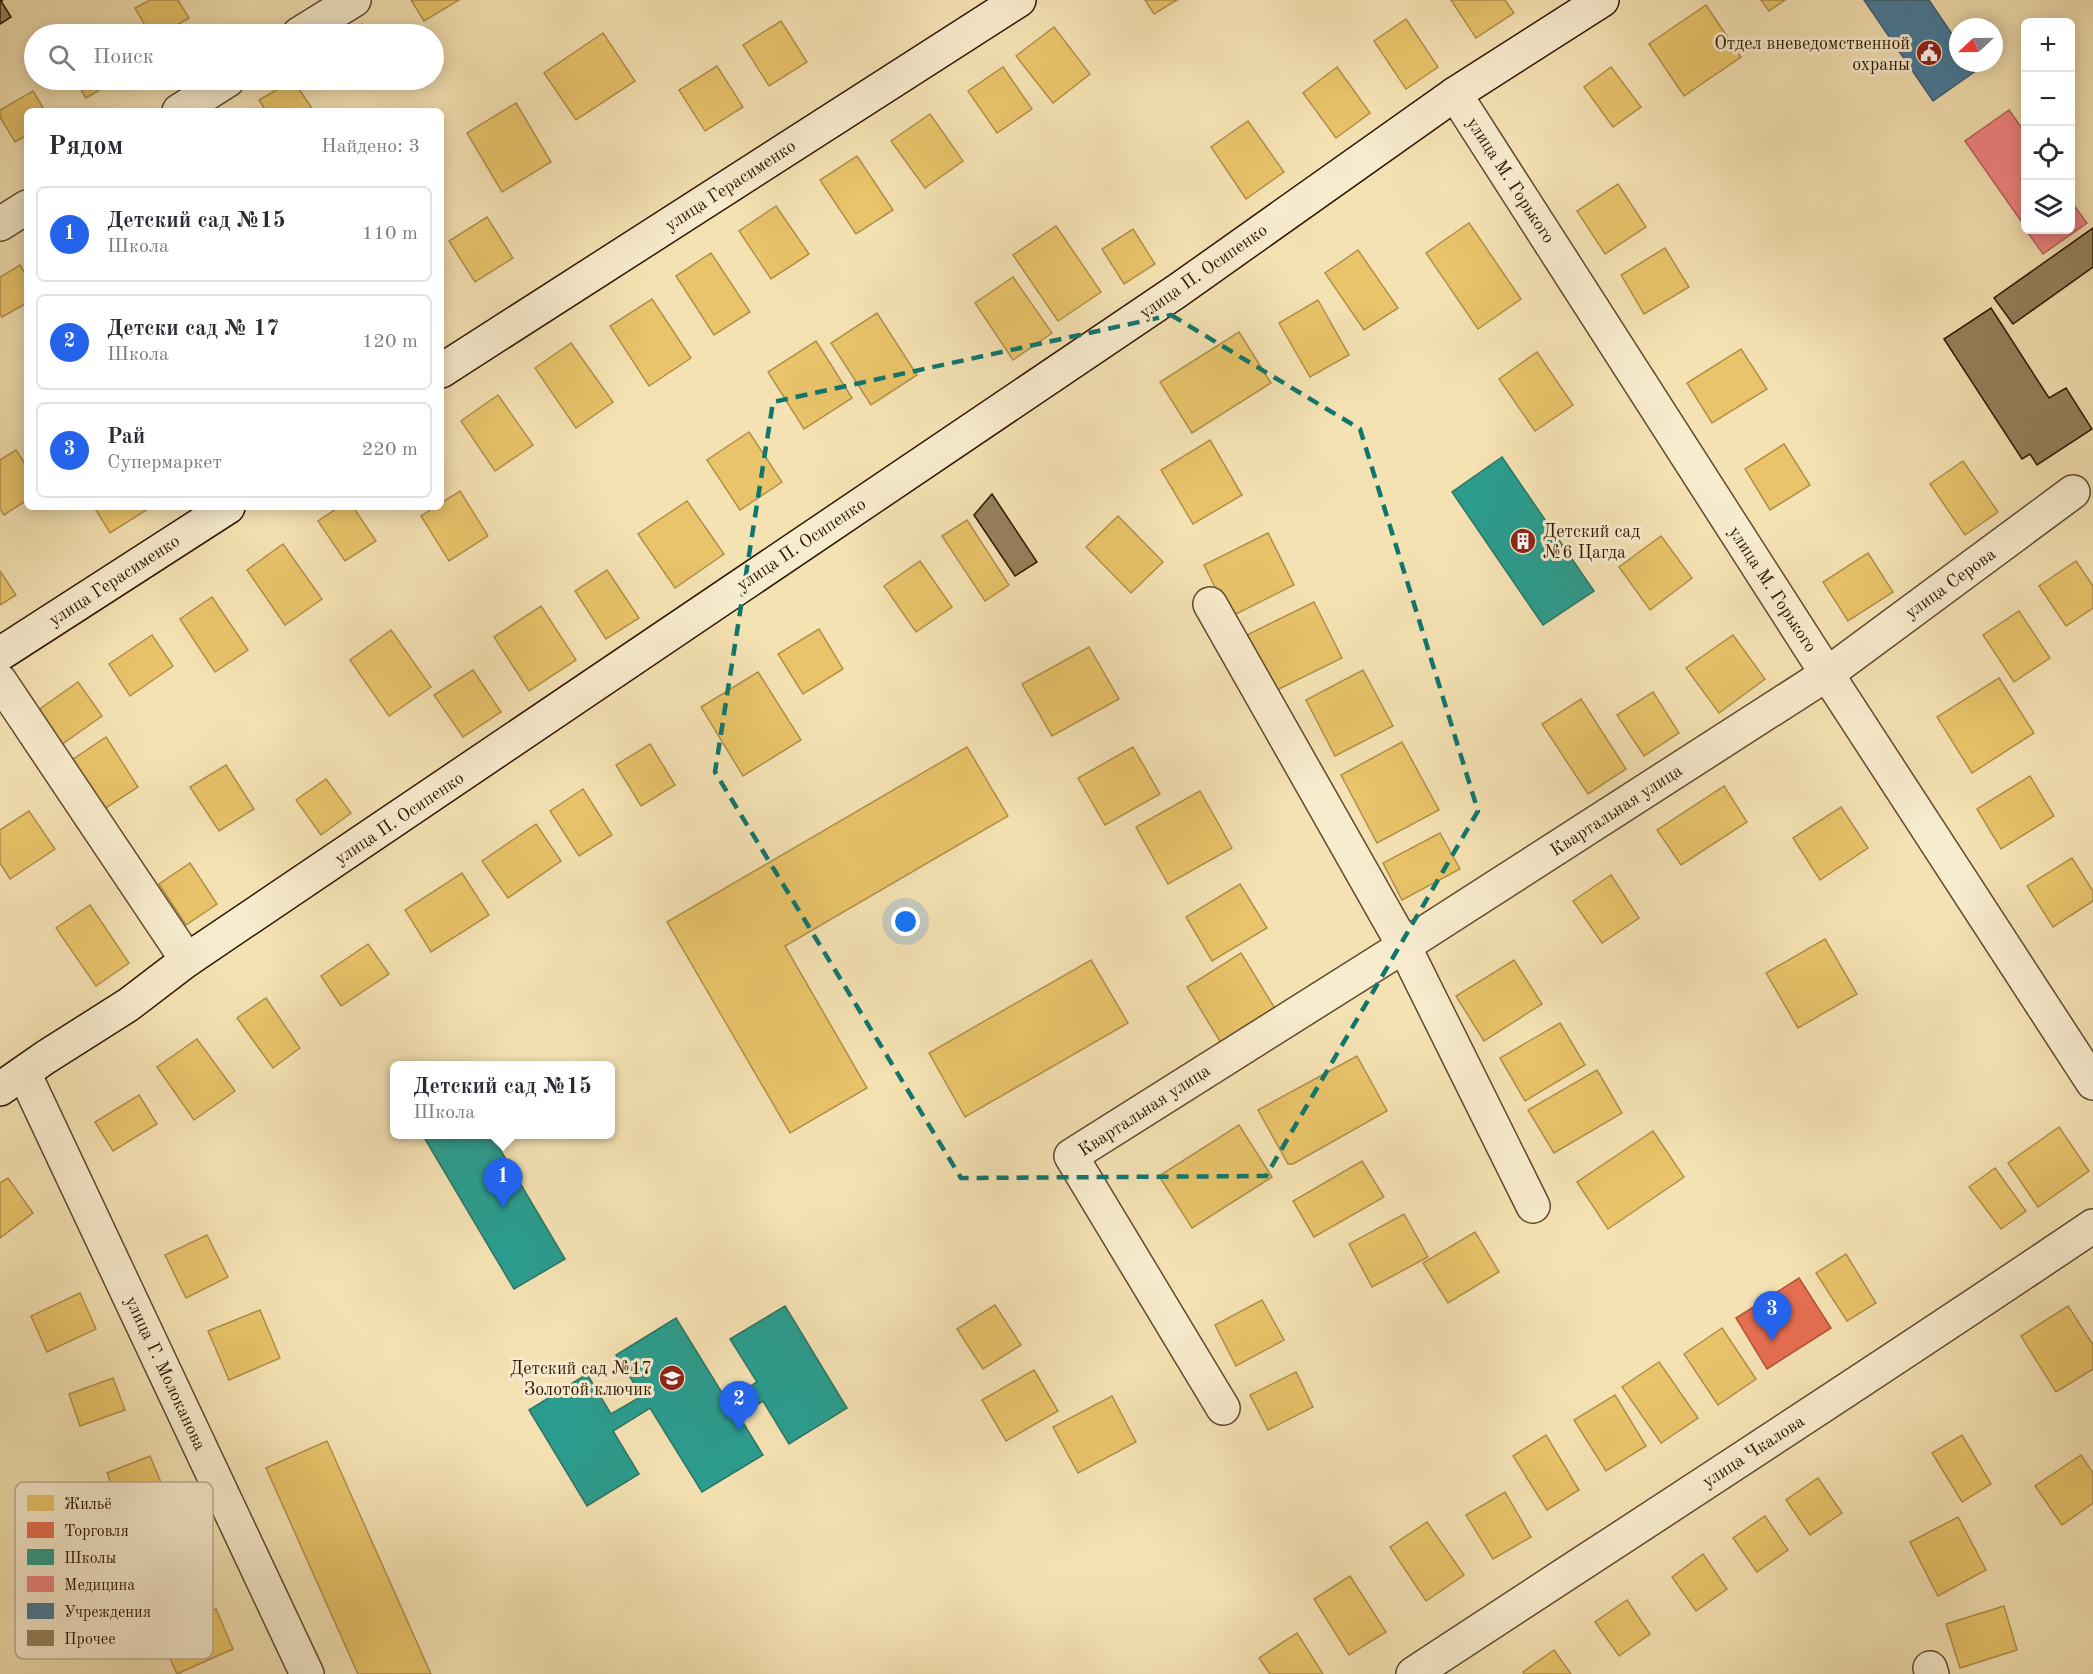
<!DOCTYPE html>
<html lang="ru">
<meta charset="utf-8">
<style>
:root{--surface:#fff;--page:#f7f7f7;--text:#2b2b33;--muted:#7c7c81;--line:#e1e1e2;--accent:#2563eb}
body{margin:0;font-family:"Old Standard TT",serif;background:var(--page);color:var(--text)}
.controls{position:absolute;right:18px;top:18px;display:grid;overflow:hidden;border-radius:9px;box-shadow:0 3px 15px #0003}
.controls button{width:54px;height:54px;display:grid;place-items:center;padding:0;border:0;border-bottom:2px solid var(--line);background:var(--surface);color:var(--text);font:30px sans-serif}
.compass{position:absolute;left:1949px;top:18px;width:54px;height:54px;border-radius:50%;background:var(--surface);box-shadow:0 3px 15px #0003;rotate:248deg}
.you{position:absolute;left:906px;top:922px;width:21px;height:21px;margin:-15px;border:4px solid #fff;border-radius:50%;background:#1a73e8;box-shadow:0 0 0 9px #1a73e833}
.badge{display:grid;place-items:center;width:39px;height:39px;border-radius:50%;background:var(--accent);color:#fff;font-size:20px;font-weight:700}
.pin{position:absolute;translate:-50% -50px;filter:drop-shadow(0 2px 3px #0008)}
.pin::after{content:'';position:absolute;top:32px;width:21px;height:18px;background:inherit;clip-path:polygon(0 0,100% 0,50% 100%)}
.popup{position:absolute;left:390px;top:1061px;width:225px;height:78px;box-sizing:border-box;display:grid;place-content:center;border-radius:9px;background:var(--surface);filter:drop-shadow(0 2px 4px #0005);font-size:20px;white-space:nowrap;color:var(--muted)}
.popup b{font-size:22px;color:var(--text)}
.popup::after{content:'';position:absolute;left:50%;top:100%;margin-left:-12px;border:12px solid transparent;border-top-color:var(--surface)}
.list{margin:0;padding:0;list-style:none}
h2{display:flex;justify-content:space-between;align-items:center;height:78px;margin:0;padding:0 24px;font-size:26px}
h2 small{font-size:20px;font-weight:400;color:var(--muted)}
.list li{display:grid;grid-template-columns:39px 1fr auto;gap:18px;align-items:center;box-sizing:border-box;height:96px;margin:0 12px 12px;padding:0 12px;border:2px solid var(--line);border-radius:9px}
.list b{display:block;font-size:22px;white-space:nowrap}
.list p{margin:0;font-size:20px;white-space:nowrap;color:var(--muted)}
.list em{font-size:20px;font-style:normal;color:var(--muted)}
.icon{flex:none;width:33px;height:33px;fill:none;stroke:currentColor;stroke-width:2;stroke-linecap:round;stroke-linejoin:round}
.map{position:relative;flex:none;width:2093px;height:1674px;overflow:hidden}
.search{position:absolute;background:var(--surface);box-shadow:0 3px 15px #0003;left:24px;top:24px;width:420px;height:66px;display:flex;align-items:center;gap:15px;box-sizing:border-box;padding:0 21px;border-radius:33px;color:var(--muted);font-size:22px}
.panel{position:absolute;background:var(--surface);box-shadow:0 3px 15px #0003;left:24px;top:108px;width:420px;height:402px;border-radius:9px}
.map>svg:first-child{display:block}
</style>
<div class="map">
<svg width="2093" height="1674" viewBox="0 0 2093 1674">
<rect width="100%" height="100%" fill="#f5e2b3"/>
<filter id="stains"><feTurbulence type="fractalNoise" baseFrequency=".00333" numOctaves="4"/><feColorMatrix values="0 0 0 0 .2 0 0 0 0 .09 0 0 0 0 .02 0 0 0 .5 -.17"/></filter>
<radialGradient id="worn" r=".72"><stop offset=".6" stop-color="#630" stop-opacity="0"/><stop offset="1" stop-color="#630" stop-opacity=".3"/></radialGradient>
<!-- homes -->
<g fill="#e9c46a" stroke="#b1904a" stroke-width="1.5">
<path d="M150 0H178L189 18 162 34H150L135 8Z"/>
<path d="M411 0H459L424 21Z"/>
<path d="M1145 0H1177L1154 14Z"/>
<path d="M1451 0H1505L1514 13 1476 38Z"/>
<path d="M1761 0H1785L1769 11Z"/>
<path d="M1706 5 1741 57 1684 96 1649 44Z"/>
<path d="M1406 19 1438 67 1406 89 1374 41Z"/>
<path d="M781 21 807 62 769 86 743 45Z"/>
<path d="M362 24 368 34H345Z"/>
<path d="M1054 27 1090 74 1053 103 1016 56Z"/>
<path d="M603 33 635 81 576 120 544 73Z"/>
<path d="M717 66 743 107 705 131 679 90Z"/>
<path d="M1003 67 1032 109 997 133 968 91Z"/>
<path d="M1337 67 1370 113 1336 138 1303 93Z"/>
<path d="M1611 67 1641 107 1613 127 1584 87Z"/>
<path d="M75 80H117L86 98Z"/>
<path d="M293 80 313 110 266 111 259 100Z"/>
<path d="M33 91 45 111H27V135L15 142 0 117V110Z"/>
<path d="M516 103 551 162 502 192 467 133Z"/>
<path d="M930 114 963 161 925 188 891 141Z"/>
<path d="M1248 121 1284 172 1246 199 1211 147Z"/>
<path d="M857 156 893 210 856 234 820 180Z"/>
<path d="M1618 184 1646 227 1605 254 1577 211Z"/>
<path d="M776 206 809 254 771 279 739 231Z"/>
<path d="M487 217 513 258 475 282 449 241Z"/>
<path d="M1469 223 1521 299 1478 329 1426 253Z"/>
<path d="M1056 226 1101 292 1058 321 1013 255Z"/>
<path d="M1133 229 1155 264 1124 284 1102 249Z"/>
<path d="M1665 248 1689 287 1644 314 1621 275Z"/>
<path d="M1358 250 1398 308 1364 330 1325 273Z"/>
<path d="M711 253 750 312 714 335 676 276Z"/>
<path d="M20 265 27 277V303L2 317 0 313V277Z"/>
<path d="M1013 277 1052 333 1013 360 975 303Z"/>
<path d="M652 299 691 358 649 386 610 326Z"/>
<path d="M1318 300 1349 355 1310 377 1279 323Z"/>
<path d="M877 313 917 375 871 405 831 343Z"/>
<path d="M1239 332 1271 383 1192 433 1160 382Z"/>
<path d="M816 341 852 398 804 429 768 372Z"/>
<path d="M571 343 613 402 576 428 535 368Z"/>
<path d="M1741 349 1767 389 1712 423 1687 383Z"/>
<path d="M1537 352 1573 405 1535 431 1499 379Z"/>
<path d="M498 395 533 445 495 471 461 421Z"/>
<path d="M749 432 782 482 740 510 707 460Z"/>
<path d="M1210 440 1242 495 1193 524 1161 470Z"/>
<path d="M1784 444 1810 485 1770 510 1745 469Z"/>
<path d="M16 450 27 467V500L4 515 0 509V460Z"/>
<path d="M1963 461 1998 512 1965 535 1930 484Z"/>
<path d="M460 491 488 536 449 561 421 516 435 507H441V503Z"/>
<path d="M687 501 724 554 675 588 638 534Z"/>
<path d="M94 507H147L148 509 110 533Z"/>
<path d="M339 507H353L376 541 345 561 318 521Z"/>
<path d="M1118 516 1163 562 1131 593 1086 547Z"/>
<path d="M967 520 1009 585 985 601 942 536Z"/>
<path d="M1268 533 1294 585 1230 617 1204 565Z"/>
<path d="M1661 536 1692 578 1650 610 1619 567Z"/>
<path d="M283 544 322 599 285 625 247 570Z"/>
<path d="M1868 553 1893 592 1848 621 1823 582Z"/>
<path d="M920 561 952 607 916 632 884 586Z"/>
<path d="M2076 561 2093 586V608L2066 626 2039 586Z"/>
<path d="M607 570 639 618 606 639 575 591Z"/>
<path d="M0 571 16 595 0 605Z"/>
<path d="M212 597 248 650 215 672 180 619Z"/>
<path d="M1314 602 1342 658 1273 692 1245 636Z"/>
<path d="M541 606 576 660 529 691 494 637Z"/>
<path d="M2019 611 2050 658 2014 682 1983 635Z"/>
<path d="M819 629 843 669 803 694 778 654Z"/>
<path d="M391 630 431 687 389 716 350 660Z"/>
<path d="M152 635 173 666 130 696 109 664Z"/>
<path d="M1733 635 1765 679 1719 713 1686 668Z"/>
<path d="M1089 647 1119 699 1052 736 1022 684Z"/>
<path d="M473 670 501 712 463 737 434 695Z"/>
<path d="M1363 670 1393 726 1335 756 1306 700Z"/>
<path d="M758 672 801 740 743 776 701 707Z"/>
<path d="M1999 678 2034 733 1972 773 1937 717Z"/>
<path d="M78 682 102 716 61 745 37 711Z"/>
<path d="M1653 692 1679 733 1644 756 1617 715Z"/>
<path d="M1581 699 1626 769 1588 794 1542 724Z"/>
<path d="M106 737 138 787 98 813 66 764Z"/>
<path d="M1402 742 1439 810 1377 843 1341 775Z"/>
<path d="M650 744 675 785 641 806 616 765Z"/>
<path d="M967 747 1008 816 785 946 867 1088 790 1133 667 922Z"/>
<path d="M1133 747 1160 794 1105 825 1078 778Z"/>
<path d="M226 765 254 809 219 831 190 787Z"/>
<path d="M2030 776 2054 816 2001 849 1977 809Z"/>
<path d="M326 779 351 813 321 835 296 800Z"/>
<path d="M1724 786 1747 822 1681 865 1657 830Z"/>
<path d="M583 789 612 835 579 856 550 811Z"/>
<path d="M1200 791 1232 848 1168 884 1136 827Z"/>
<path d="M1841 807 1868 848 1820 880 1793 838Z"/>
<path d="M29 811 55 849 10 879 0 863V830Z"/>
<path d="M536 824 561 861 508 898 482 861Z"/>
<path d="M1440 833 1460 869 1402 900 1383 863Z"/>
<path d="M2072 858 2093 891V901L2053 927 2027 886Z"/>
<path d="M190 863 217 904 186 925 159 884Z"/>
<path d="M462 873 489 915 431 952 405 910Z"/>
<path d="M1611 875 1639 918 1602 943 1573 901Z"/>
<path d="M1240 884 1267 928 1212 961 1186 917Z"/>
<path d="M90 905 129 963 96 986 56 928Z"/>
<path d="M1825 939 1857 994 1798 1028 1766 973Z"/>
<path d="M368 944 389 974 341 1006 321 976Z"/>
<path d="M1241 953 1279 1015 1224 1048 1187 987Z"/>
<path d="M1091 960 1128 1023 965 1117 929 1053Z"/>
<path d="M1514 960 1542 1004 1484 1041 1456 996Z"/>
<path d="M266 998 300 1048 273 1068 237 1018Z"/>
<path d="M1560 1023 1585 1065 1525 1101 1500 1058Z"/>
<path d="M197 1039 235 1091 194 1120 157 1067Z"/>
<path d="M1357 1056 1387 1111 1293 1164H1288L1258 1110Z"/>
<path d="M1597 1070 1622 1113 1554 1153 1528 1110Z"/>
<path d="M139 1095 157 1124 113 1151 95 1122Z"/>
<path d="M1239 1125 1272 1177 1192 1228 1159 1176Z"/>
<path d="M2059 1127 2089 1171 2038 1207 2008 1163Z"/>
<path d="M1653 1131 1684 1177 1608 1229 1577 1182Z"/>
<path d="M1362 1161 1384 1197 1314 1237 1293 1201Z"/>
<path d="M1995 1168 2026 1211 2001 1229 1969 1187Z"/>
<path d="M8 1178 33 1213 0 1238V1183Z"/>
<path d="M1404 1214 1428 1257 1372 1287 1349 1244Z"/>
<path d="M1475 1232 1499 1272 1448 1303 1423 1263Z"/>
<path d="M207 1235 228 1277 186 1298 165 1255Z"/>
<path d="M1846 1254 1876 1303 1847 1321 1816 1273Z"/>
<path d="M80 1293 96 1329 47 1352 31 1316Z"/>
<path d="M1262 1300 1284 1340 1236 1366 1215 1325Z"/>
<path d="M995 1305 1021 1345 983 1369 957 1329Z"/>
<path d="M2068 1306 2093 1345V1369L2056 1392 2021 1336Z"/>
<path d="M260 1310 280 1358 229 1380 208 1331Z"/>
<path d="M1722 1328 1756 1379 1718 1405 1684 1354Z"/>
<path d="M1659 1362 1698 1418 1661 1443 1622 1387Z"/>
<path d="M1034 1370 1058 1411 1006 1441 982 1400Z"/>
<path d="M1296 1372 1313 1407 1268 1430 1250 1395Z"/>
<path d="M113 1378 125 1410 80 1426 69 1394Z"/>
<path d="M1615 1395 1646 1446 1606 1471 1574 1420Z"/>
<path d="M1112 1396 1136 1442 1078 1473 1053 1427Z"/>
<path d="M1546 1435 1579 1490 1547 1510 1513 1456Z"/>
<path d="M1962 1435 1991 1484 1962 1502 1932 1453Z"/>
<path d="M327 1441 431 1674H358L266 1468Z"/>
<path d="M2081 1455 2093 1473V1503L2062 1525 2035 1486Z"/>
<path d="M150 1456 165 1492 122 1510 107 1473Z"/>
<path d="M1818 1478 1842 1513 1810 1535 1786 1500Z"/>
<path d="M1505 1492 1531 1537 1493 1559 1466 1515Z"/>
<path d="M1765 1516 1788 1550 1757 1572 1733 1538Z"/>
<path d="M1958 1517 1986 1570 1938 1596 1910 1542Z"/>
<path d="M1427 1522 1464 1575 1426 1601 1390 1547Z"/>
<path d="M1703 1554 1727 1589 1696 1611 1672 1577Z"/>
<path d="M1350 1576 1386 1632 1349 1655 1314 1599Z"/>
<path d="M1627 1600 1650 1634 1619 1656 1595 1622Z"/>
<path d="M2004 1606 2017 1650 1960 1668 1946 1624Z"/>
<path d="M216 1609 233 1649 177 1674 159 1634Z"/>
<path d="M1297 1633 1323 1674H1270L1259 1658Z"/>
<path d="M1554 1650 1571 1674H1524L1523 1672Z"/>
</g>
<!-- shops -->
<path fill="#e76f51" stroke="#b05539" stroke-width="1.5" d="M1799 1278 1831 1328 1767 1369 1736 1318Z"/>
<!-- schools -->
<g fill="#2a9d8f" stroke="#2c7564" stroke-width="1.5">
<path d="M1502 457 1594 591 1543 625 1452 492Z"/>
<path d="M422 1134H491L565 1259 514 1289Z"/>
<path d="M785 1306 847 1408 789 1444 763 1401 739 1416 763 1455 702 1492 650 1408 613 1431 639 1474 587 1506 529 1410 587 1374 611 1414 642 1396 616 1355 676 1318 727 1401 757 1382 730 1339Z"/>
</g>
<!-- health -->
<g fill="#f28482" stroke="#b8635b" stroke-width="1.5">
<path d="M2009 110 2026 134V228L1965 141Z"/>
<path d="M2070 200 2087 223 2043 254 2026 230H2070Z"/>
</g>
<!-- public -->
<path fill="#457b9d" stroke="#3e5d6e" stroke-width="1.5" d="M1864 0H1929L1958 43V63H1972L1977 70 1933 101Z"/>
<!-- building -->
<g fill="#96815d" stroke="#2f1700" stroke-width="1.5">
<path d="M0 0H3L1 1 11 17 0 24Z"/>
<path d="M2093 228V267L2013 324 1994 298Z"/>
<path d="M1991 308 2049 398 2066 388 2092 429 2037 465 2030 454 2022 459 1944 339Z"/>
<path d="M992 494 1037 562 1015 576 974 515Z"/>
</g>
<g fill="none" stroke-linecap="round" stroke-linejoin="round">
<!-- minor casing -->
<g stroke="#604a2d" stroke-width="36">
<g id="minor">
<path d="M299 34 354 0"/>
<path d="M179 111 228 80"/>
<path d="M0 224 27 207"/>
<path d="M1210 604 1404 946 1533 1206"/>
<path d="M0 681 187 960"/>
<path d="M24 1073 307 1674"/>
<path d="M1223 1408 1071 1156 1404 946 1827 674 2073 492"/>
<path d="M1930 1668 1932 1674"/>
<path d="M1413 1674C1640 1525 1868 1378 2093 1226"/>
</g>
</g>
<!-- tertiary casing -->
<g stroke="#604a2d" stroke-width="36">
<path id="tertiary" d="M1455 94 1827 674 2093 1083"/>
</g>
<!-- secondary casing -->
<g stroke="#2f1700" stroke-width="36">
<g id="secondary">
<path d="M441 371 1019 0"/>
<path d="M0 654 228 507"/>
<path d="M0 1089 46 1057 128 1005 187 960 1177 291 1455 94 1602 0"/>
</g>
</g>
<!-- minor -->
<use href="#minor" stroke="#f8ecce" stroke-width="33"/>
<!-- tertiary -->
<use href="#tertiary" stroke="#f8ecce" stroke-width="33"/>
<!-- secondary -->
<use href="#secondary" stroke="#f8ecce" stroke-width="33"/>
</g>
<!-- marked area -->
<path fill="none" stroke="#0f766e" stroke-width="4.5" stroke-dasharray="12 8" stroke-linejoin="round" d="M1171 315 1360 429 1478 811 1266 1176 961 1178 715 772 773 402Z"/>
<!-- icons -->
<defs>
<g id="civic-disc" transform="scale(1.35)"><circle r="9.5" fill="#8f2418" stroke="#f8ecce"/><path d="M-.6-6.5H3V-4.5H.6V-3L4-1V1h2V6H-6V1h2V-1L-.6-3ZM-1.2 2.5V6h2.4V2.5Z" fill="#fff"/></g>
<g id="building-disc" transform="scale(1.35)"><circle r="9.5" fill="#8f2418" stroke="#f8ecce"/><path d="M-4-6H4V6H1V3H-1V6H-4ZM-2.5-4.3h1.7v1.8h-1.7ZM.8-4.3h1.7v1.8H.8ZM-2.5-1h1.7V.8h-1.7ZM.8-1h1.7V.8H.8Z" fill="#fff"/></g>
<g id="school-disc" transform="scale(1.35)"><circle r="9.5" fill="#8f2418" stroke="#f8ecce"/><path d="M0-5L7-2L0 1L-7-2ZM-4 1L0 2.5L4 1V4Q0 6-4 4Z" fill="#fff"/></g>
</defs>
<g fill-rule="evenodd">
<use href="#civic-disc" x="1929" y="53"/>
<use href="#building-disc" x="1523" y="541"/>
<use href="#school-disc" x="672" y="1378"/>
</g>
<g text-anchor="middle" stroke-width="6" stroke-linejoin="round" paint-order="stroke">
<!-- poi labels -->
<g font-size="18" fill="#2f1700" stroke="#f8ecce" text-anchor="end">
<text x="1910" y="49">Отдел вневедомственной<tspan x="1910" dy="21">охраны</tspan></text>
<text x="1543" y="537" text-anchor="start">Детский сад<tspan x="1543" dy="21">№6 Цагда</tspan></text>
<text x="652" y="1374">Детский сад №17<tspan x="652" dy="21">Золотой ключик</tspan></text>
</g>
<!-- street labels -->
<g font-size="18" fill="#2f1700" stroke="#f8ecce">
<text transform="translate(1511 180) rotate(57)" y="6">улица М. Горького</text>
<text transform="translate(730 185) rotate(-33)" y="6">улица Герасименко</text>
<text transform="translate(1203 271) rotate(-35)" y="6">улица П. Осипенко</text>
<text transform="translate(801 544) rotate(-34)" y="6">улица П. Осипенко</text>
<text transform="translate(114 580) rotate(-33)" y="6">улица Герасименко</text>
<text transform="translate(1950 583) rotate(-36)" y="6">улица Серова</text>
<text transform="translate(1773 589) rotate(57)" y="6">улица М. Горького</text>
<text transform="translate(1616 810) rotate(-33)" y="6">Квартальная улица</text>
<text transform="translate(399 818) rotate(-34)" y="6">улица П. Осипенко</text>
<text transform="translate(1144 1110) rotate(-33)" y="6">Квартальная улица</text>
<text transform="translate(166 1373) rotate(65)" y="6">улица Г. Молоканова</text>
<text transform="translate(1753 1451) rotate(-33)" y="6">улица Чкалова</text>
</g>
</g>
<!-- legend -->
<rect x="15" y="1482" width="198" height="177" rx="9" fill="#f8ecce" stroke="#bcac90" stroke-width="1.5"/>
<rect x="27" y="1495" width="27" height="16" fill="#e9c46a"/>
<rect x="27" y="1522" width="27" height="16" fill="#e76f51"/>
<rect x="27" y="1549" width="27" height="16" fill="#2a9d8f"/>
<rect x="27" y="1576" width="27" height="16" fill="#f28482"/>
<rect x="27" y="1603" width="27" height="16" fill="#457b9d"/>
<rect x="27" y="1630" width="27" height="16" fill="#96815d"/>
<g font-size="16" fill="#2f1700">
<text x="64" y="1509">Жильё</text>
<text x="64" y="1536">Торговля</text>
<text x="64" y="1563">Школы</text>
<text x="64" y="1590">Медицина</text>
<text x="64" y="1617">Учреждения</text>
<text x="64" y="1644">Прочее</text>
</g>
<rect width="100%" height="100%" filter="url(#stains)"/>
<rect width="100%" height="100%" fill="url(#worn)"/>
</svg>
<div class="controls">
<button>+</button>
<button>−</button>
<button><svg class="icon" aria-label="locate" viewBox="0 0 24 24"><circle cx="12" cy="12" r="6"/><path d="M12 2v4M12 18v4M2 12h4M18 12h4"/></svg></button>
<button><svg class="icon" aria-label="layers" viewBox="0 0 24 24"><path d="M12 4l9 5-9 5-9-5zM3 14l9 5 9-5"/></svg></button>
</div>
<svg class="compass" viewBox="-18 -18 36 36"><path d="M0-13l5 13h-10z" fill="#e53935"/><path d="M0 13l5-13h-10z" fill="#7c7c81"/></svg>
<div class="you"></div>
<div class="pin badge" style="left:503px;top:1208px">1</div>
<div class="popup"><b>Детский сад №15</b>Школа</div>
<div class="pin badge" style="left:739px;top:1431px">2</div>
<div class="pin badge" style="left:1772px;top:1341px">3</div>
<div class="search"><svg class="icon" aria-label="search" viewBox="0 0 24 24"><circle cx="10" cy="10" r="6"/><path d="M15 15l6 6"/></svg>Поиск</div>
<section class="panel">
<h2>Рядом<small>Найдено: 3</small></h2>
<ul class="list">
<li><span class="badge">1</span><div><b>Детский сад №15</b><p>Школа</p></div><em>110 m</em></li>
<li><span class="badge">2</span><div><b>Детски сад № 17</b><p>Школа</p></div><em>120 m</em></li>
<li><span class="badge">3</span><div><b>Рай</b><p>Супермаркет</p></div><em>220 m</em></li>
</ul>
</section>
</div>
